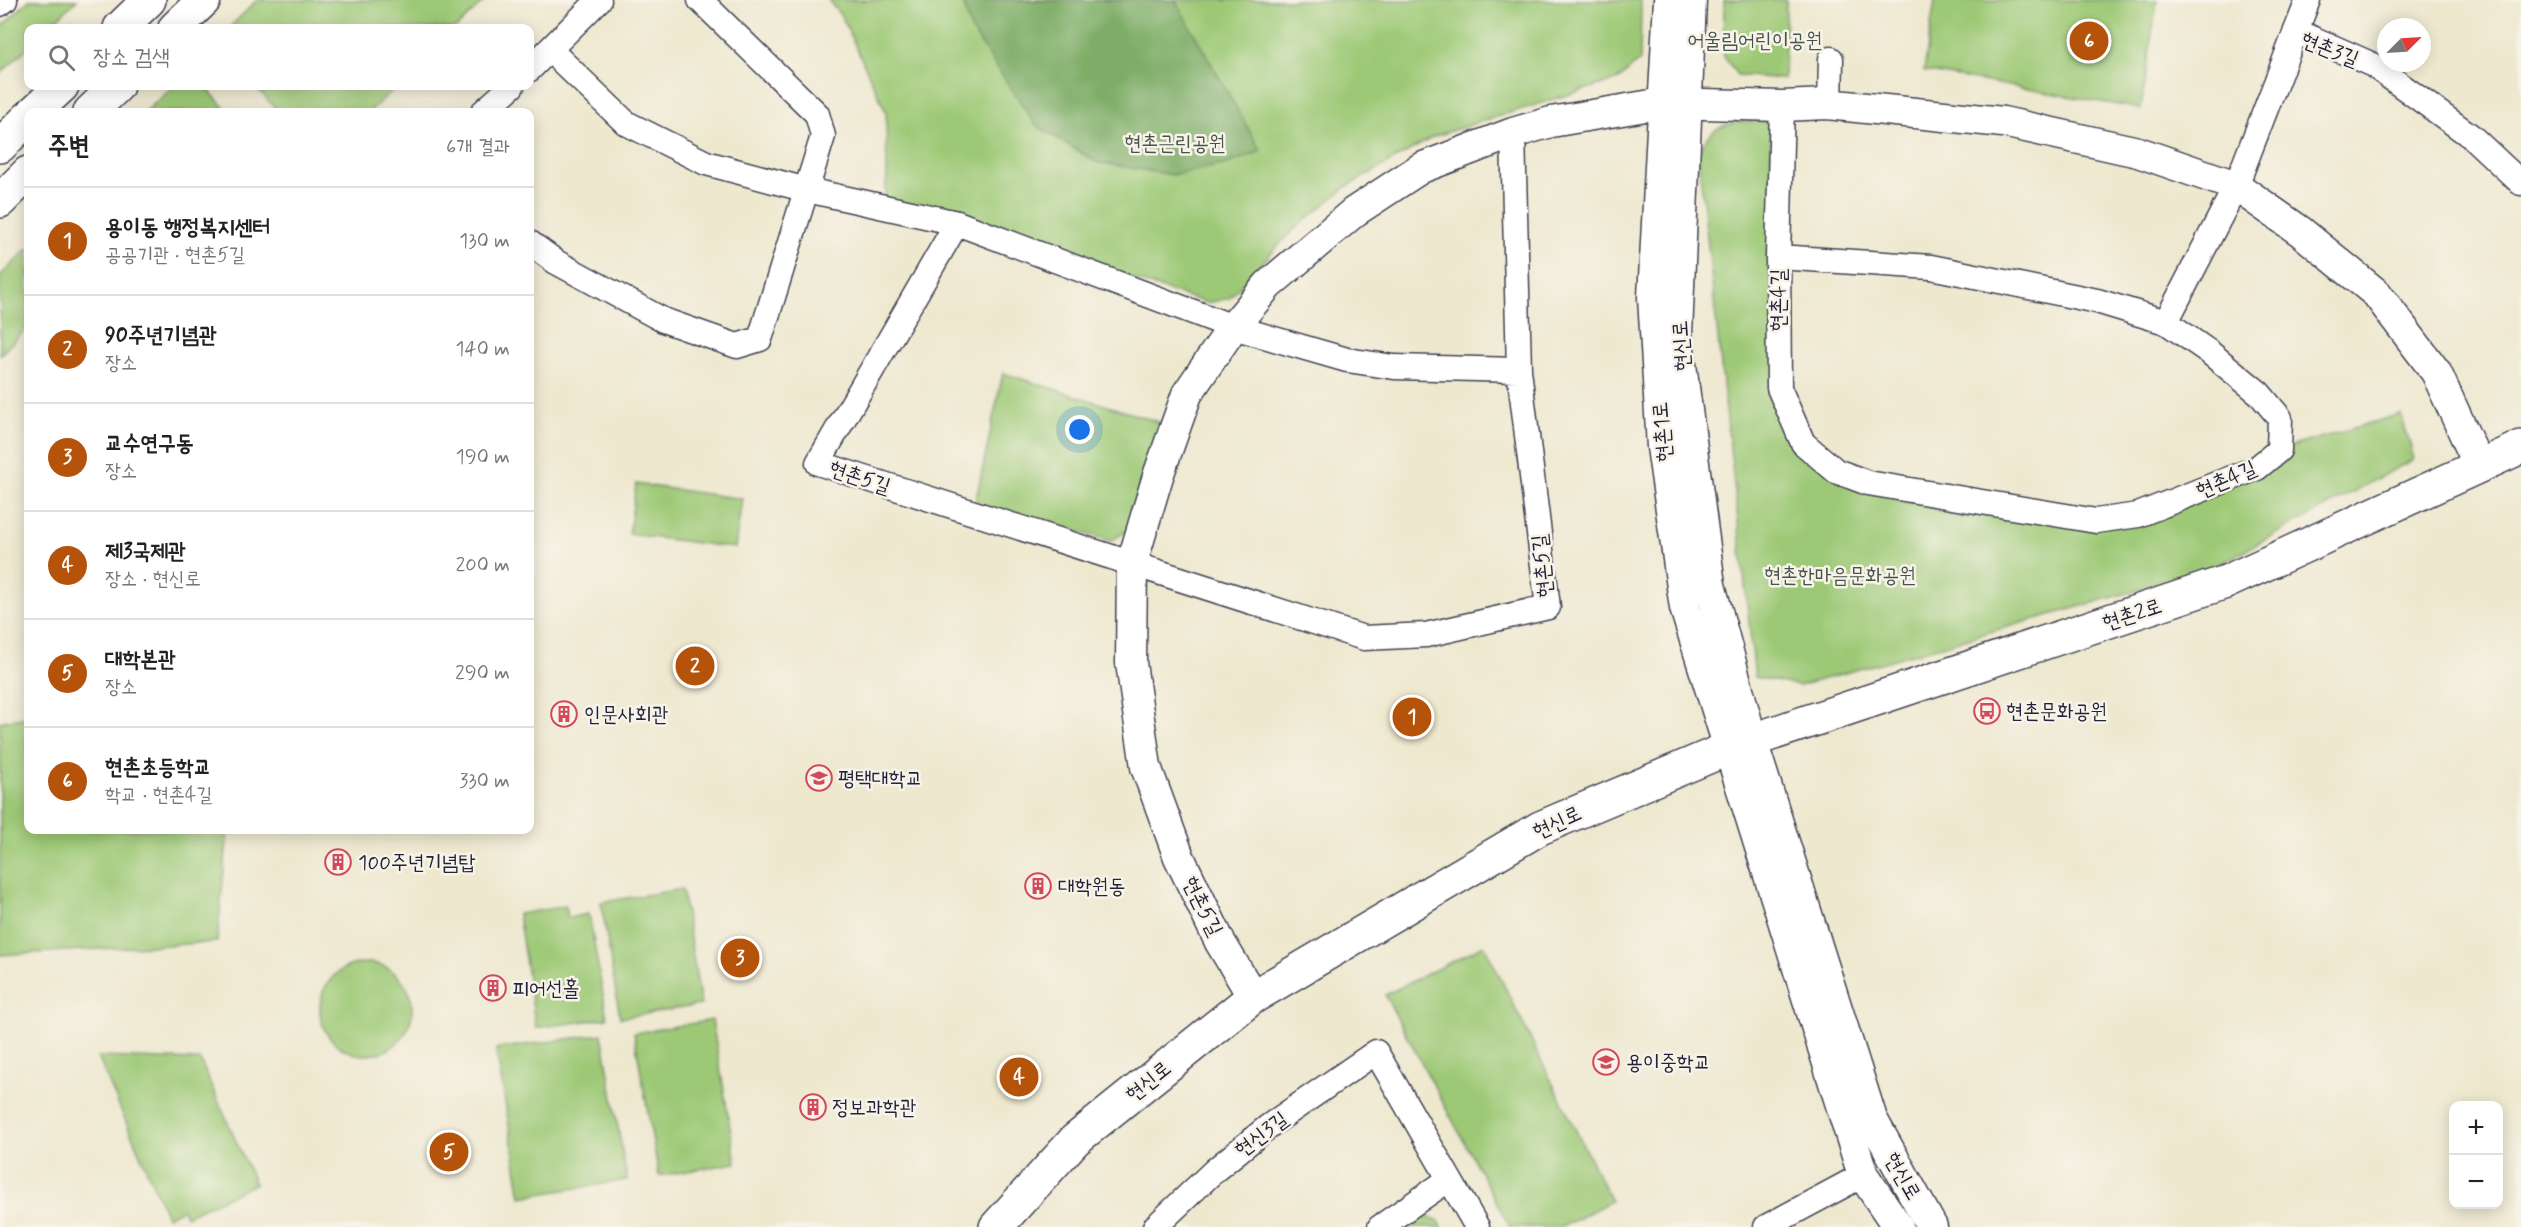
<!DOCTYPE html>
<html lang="ko">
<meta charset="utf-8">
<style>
:root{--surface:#fff;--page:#f2f2f2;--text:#222;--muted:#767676;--line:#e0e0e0;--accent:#b45309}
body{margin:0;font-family:Mynerve,"Poor Story",sans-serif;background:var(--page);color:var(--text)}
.controls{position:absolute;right:18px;bottom:18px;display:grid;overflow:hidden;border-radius:12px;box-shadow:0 3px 15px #0003}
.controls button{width:54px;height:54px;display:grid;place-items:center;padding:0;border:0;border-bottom:2px solid var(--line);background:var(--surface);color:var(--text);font:30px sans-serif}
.compass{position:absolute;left:2377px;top:18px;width:54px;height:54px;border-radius:50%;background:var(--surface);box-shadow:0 3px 15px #0003;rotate:66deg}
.you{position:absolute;left:1080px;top:430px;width:21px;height:21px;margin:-15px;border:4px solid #fff;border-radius:50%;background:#1a73e8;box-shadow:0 0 0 9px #1a73e833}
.badge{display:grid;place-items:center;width:39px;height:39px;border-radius:50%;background:var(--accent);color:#fff;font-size:20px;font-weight:700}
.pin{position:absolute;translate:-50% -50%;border:3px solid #fff;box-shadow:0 2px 6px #0006}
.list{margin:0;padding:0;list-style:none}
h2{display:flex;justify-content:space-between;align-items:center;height:78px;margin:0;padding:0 24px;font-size:26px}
h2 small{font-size:20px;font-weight:400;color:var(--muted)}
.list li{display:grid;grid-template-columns:39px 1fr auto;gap:18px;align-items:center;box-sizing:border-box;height:108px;padding:0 24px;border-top:2px solid var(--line)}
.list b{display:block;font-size:22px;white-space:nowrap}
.list p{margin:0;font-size:20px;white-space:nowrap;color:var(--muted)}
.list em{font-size:20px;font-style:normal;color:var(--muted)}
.icon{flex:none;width:33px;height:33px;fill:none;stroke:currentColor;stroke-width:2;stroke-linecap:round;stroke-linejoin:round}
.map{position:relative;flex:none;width:2521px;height:1227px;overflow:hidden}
.search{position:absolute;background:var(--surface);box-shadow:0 3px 15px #0003;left:24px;top:24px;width:510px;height:66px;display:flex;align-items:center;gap:15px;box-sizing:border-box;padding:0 21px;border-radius:12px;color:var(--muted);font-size:22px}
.panel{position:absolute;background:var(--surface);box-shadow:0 3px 15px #0003;left:24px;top:108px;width:510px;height:726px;border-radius:12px}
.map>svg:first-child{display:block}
</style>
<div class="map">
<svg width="2521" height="1227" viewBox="0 0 2521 1227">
<rect width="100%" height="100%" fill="#f7f3e8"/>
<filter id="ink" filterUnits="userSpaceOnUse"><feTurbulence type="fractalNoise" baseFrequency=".0167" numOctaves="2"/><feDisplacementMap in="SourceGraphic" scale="12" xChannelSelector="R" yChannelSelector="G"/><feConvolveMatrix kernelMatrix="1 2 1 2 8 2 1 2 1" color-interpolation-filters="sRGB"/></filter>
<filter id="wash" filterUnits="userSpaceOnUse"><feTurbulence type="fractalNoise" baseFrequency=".008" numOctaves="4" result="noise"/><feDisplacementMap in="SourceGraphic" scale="24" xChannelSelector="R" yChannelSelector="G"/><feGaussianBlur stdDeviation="1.35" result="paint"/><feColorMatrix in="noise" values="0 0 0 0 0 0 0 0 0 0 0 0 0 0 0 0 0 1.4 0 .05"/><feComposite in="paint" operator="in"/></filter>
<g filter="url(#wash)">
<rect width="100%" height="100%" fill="#eee8cf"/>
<!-- green -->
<g fill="#9dc976" stroke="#607658" stroke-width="1.5">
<path d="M29 0H77L47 28H28V47L0 74V28Z"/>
<path d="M257 0H485L456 28H229Z"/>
<path d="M828 0H1641L1640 60 1619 79 1435 136 1346 187 1292 231 1229 298 1207 303 884 200 887 176 886 112 842 17Z"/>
<path d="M1724 0H1786L1784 79 1737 75 1723 55Z"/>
<path d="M1935 0H2157L2141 109 1924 71Z"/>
<path d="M174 86H205L228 112H145Z"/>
<path d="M255 86H397L369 112H279Z"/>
<path d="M1741 121H1770L1779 388 1834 469 2096 521 2279 450 2401 414 2414 459 2209 570 1799 686 1755 677 1698 154C1708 131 1716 126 1741 121Z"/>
<path d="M28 249V327L0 355V276Z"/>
<path d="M1003 373 1162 423 1128 530 1111 541 975 504Z"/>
<path d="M636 484 742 499 735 548 629 534Z"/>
<path d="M28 717V830H228L217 942 0 955V722Z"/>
<path d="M682 889 701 1005 620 1018 601 902Z"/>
<path d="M566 906 568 918 589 914 607 1018 536 1028 518 914Z"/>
<path d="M1484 945 1611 1201 1562 1227H1510L1385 995Z"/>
<circle cx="366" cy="1009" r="46"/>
<path d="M712 1020 736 1163 659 1176 634 1033Z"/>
<path d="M602 1034 627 1180 521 1197 496 1049Z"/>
<path d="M98 1057 200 1060 255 1184 186 1216 183 1209 167 1217Z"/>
<path d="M1425 1215 1439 1221 1442 1227H1407Z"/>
</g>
<!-- forest -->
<path fill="#7ead67" stroke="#506851" stroke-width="1.5" d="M962 0H1175L1261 151 1227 164 1172 175 1096 162 1036 125 971 29Z"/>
</g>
<g filter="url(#ink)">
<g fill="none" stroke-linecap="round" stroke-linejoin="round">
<!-- minor casing -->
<g stroke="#414051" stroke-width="27">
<g id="minor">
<path d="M0 4 5 0"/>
<path d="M2296 31 2373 65 2472 137 2521 183"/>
<path d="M550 50 626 123 706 163 807 190 957 223"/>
<path d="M530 69 599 0"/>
<path d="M1830 104 1831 59"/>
<path d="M483 112 512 86"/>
<path d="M1513 133 1519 370 1548 607 1426 635 1364 638 818 463 957 223 1233 327 1347 360 1394 367 1519 370"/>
<path d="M530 243 556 262 663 320 737 346 760 339 823 136 817 114 700 0"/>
<path d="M1778 257 1931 267 2097 301 2166 322 2209 352 2259 393 2280 418 2279 450 2257 468 2138 515 2096 521 1868 483 1836 471 1803 443 1779 388 1778 257 1782 106"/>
<path d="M2166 322 2236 186 2308 0"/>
<path d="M1155 1227 1215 1170 1269 1126 1376 1052 1477 1227"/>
<path d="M1380 1227 1448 1180"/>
<path d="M1766 1227 1863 1175"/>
</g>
</g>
<!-- tertiary casing -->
<g stroke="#414051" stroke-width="33">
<g id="tertiary">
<path d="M1669 0 1653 297 1662 447 1685 608 1863 1175 1898 1227"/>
<path d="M1691 0 1677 334 1710 585 1752 741 1872 1119 1932 1227"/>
<path d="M1253 997 1220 942 1179 857 1146 767 1131 663 1132 563 1158 476 1187 394 1233 327 1268 285 1354 212 1421 168 1513 133 1551 122 1663 103 1782 106 1827 104 2003 122 2138 152 2236 186 2300 231 2377 294 2436 372 2479 466"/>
</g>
</g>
<!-- secondary casing -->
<g stroke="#414051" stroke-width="36">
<g id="secondary">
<path d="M120 28 149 0"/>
<path d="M175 28 204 0"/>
<path d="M34 112 62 86"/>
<path d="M90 112 117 86"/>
<path d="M0 146 28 118"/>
<path d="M0 201 28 173"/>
<path d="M996 1227 1075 1140 1253 997 1540 828 1729 748 2226 582 2521 447"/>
</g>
</g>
<!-- minor -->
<use href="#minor" stroke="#fff" stroke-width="24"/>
<!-- tertiary -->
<use href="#tertiary" stroke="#fff" stroke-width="30"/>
<!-- secondary -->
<use href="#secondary" stroke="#fff" stroke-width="33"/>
</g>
</g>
<!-- icons -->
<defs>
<g id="bus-ring" transform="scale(1.35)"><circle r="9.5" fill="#f7f3e8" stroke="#d1495b" stroke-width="1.5"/><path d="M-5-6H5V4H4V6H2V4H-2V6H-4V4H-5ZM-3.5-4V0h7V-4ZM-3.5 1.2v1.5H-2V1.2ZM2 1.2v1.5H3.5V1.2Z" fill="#d1495b"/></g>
<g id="building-ring" transform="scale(1.35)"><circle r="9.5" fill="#f7f3e8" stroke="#d1495b" stroke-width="1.5"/><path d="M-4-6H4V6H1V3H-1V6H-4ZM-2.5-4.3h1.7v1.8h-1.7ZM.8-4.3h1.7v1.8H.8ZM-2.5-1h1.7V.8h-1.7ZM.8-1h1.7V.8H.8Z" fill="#d1495b"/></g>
<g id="university-ring" transform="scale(1.35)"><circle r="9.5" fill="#f7f3e8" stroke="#d1495b" stroke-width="1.5"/><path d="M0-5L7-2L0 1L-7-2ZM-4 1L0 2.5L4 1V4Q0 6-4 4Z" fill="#d1495b"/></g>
<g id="school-ring" transform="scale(1.35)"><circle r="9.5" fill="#f7f3e8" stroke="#d1495b" stroke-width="1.5"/><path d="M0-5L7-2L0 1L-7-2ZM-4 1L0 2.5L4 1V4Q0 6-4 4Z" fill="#d1495b"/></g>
</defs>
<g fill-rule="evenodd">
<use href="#bus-ring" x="1987" y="711"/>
<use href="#building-ring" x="564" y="714"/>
<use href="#university-ring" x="819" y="778"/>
<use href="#building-ring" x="338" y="862"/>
<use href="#building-ring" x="1038" y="886"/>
<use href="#building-ring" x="493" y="988"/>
<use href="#school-ring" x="1606" y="1062"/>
<use href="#building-ring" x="813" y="1107"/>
</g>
<g text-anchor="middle" stroke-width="5" stroke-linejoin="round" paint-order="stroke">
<!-- park labels -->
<g font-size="21" fill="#47544d" stroke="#f7f3e8">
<text x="1755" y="47">어울림어린이공원</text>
<text x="1175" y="150">현촌근린공원</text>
<text x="1840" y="582">현촌한마음문화공원</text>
</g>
<!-- street labels -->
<g font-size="21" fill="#22223b" stroke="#f7f3e8">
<text transform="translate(2330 49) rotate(21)" y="7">현촌3길</text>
<text transform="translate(1778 300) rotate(-90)" y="7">현촌4길</text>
<text transform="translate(1681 346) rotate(-94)" y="7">현신로</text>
<text transform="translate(1662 432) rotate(-95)" y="7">현촌1로</text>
<text transform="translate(860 477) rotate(18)" y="7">현촌5길</text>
<text transform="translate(2226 479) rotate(-24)" y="7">현촌4길</text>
<text transform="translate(1542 566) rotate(-96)" y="7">현촌5길</text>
<text transform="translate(2132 614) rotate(-18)" y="7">현촌2로</text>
<text transform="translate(1557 822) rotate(-25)" y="7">현신로</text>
<text transform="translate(1203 906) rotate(63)" y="7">현촌5길</text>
<text transform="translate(1148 1081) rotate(-39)" y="7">현신로</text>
<text transform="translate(1261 1134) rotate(-37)" y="7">현신3길</text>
<text transform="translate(1903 1176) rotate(60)" y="7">현신로</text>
</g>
<!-- poi labels -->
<g font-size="21" fill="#22223b" stroke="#f7f3e8" text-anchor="start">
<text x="2006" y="718">현촌문화공원</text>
<text x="584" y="721">인문사회관</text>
<text x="838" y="785">평택대학교</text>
<text x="358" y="869">100주년기념탑</text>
<text x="1058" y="893">대학원동</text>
<text x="512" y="995">피어선홀</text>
<text x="1626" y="1069">용이중학교</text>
<text x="832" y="1114">정보과학관</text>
</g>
</g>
</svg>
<div class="controls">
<button>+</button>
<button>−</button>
</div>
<svg class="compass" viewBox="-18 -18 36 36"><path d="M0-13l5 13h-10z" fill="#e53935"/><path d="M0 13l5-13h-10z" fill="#767676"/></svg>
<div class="you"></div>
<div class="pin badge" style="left:1412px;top:717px">1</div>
<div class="pin badge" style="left:695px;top:666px">2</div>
<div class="pin badge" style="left:740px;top:958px">3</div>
<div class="pin badge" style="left:1019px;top:1077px">4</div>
<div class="pin badge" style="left:449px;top:1152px">5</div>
<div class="pin badge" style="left:2089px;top:41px">6</div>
<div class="search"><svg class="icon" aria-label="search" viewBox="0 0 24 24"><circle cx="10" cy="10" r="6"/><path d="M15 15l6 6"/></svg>장소 검색</div>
<section class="panel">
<h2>주변<small>6개 결과</small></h2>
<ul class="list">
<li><span class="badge">1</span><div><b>용이동 행정복지센터</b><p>공공기관 · 현촌5길</p></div><em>130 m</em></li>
<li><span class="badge">2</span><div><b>90주년기념관</b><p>장소</p></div><em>140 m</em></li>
<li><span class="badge">3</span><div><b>교수연구동</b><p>장소</p></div><em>190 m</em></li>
<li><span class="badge">4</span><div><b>제3국제관</b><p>장소 · 현신로</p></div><em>200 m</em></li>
<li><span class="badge">5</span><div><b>대학본관</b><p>장소</p></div><em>290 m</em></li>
<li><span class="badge">6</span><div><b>현촌초등학교</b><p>학교 · 현촌4길</p></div><em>330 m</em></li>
</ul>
</section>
</div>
